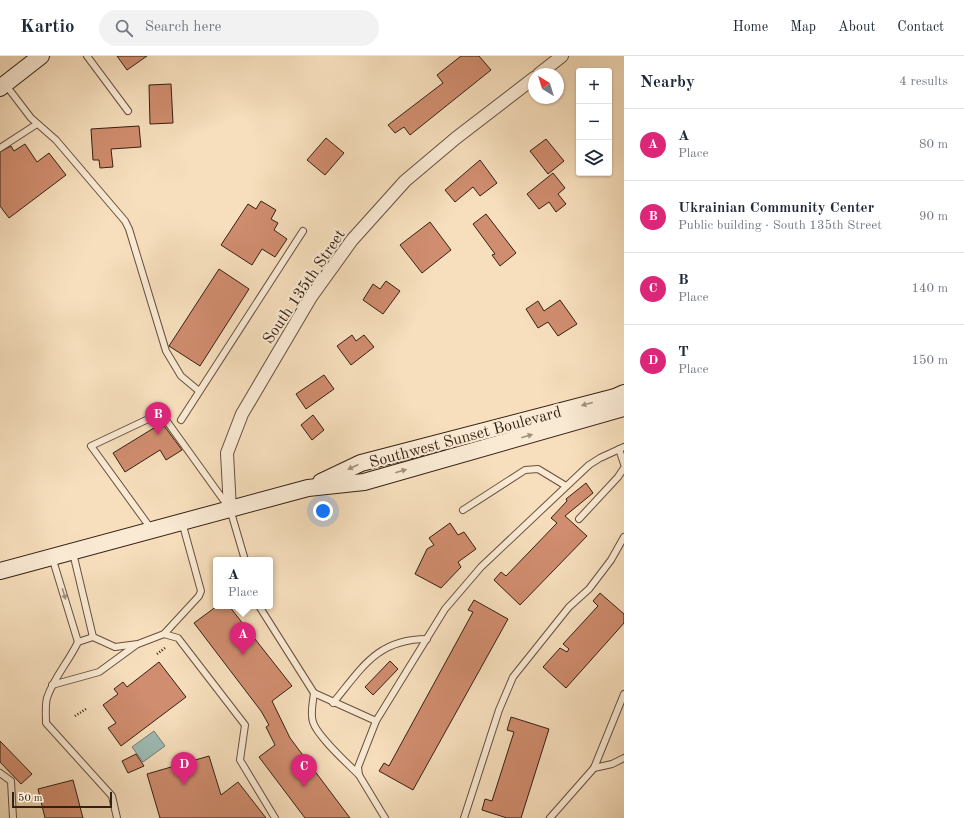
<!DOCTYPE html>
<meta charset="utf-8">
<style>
:root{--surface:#fff;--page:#f2f2f3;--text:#1f2937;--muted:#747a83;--line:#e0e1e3;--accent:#db2777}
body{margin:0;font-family:"Old Standard TT",serif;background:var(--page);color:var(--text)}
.controls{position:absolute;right:12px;top:12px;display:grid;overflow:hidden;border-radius:4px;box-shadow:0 1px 3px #0004}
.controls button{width:36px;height:36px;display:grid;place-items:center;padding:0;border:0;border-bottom:1px solid var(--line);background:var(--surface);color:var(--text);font:20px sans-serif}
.compass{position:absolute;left:528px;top:12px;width:36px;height:36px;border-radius:50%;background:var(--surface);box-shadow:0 1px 3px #0004;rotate:322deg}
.scale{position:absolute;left:12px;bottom:10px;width:100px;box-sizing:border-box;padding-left:4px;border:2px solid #352014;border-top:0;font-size:11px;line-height:14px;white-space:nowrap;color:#352014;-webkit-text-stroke:3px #faead4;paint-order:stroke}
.you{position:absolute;left:323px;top:455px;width:14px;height:14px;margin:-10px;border:3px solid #fff;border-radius:50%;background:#1a73e8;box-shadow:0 0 0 6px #1a73e833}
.badge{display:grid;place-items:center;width:26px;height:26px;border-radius:50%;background:var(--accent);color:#fff;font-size:13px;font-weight:700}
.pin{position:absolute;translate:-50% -33px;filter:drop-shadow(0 1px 2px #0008)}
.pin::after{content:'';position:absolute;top:21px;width:14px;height:12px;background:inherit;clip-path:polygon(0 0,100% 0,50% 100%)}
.popup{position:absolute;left:213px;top:501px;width:60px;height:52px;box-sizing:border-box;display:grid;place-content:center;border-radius:4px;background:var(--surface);filter:drop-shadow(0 1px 3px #0005);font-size:13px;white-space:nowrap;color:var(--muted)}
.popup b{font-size:15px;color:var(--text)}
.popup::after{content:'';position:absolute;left:50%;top:100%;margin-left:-8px;border:8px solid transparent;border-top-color:var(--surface)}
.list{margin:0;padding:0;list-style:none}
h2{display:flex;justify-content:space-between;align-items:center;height:52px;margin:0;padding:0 16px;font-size:17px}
h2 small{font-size:13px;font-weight:400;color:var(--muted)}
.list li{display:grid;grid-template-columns:26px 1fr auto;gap:12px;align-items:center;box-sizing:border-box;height:72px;padding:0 16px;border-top:1px solid var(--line)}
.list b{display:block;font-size:15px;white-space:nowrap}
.list p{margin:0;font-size:13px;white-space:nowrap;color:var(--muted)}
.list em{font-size:13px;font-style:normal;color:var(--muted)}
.icon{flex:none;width:22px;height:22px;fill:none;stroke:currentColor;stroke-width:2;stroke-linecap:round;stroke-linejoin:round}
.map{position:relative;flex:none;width:624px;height:762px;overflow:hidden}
header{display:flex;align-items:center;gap:24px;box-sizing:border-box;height:56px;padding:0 20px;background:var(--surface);border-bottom:1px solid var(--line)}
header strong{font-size:19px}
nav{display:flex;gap:22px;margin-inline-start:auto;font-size:14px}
.search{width:280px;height:36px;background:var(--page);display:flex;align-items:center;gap:10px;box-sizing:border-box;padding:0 14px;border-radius:22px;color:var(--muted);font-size:15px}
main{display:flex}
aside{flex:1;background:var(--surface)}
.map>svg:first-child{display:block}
</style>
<header>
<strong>Kartio</strong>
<div class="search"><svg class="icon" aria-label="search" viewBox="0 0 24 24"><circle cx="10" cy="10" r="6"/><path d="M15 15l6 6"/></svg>Search here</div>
<nav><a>Home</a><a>Map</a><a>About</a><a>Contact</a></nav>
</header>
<main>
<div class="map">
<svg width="624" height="762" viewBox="0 0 624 762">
<rect width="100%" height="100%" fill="#f7dfbd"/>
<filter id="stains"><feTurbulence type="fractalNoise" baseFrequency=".005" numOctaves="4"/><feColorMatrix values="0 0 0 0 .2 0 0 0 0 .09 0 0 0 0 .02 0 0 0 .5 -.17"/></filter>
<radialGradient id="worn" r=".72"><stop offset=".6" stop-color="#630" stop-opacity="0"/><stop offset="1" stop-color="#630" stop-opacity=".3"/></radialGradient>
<!-- water -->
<path fill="#9dbcb5" stroke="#737e75" d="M154 675 165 690 143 706 132 691Z"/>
<!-- building -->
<g fill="#d08d6f" stroke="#352014">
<path d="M117 0H147L127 14Z"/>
<path d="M461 0H479L491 14 410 79 404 71 395 77 388 69 443 27 437 19Z"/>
<path d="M171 28 173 67 150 68 149 29Z"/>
<path d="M139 70 141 91 111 93 113 111 100 112 99 104H93L91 73Z"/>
<path d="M326 82 344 97 325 119 307 104Z"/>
<path d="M546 83 564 105 548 118 530 95Z"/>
<path d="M25 88 37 106 49 97 66 119 9 162 0 150V96L11 90 14 95Z"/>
<path d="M480 104 497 127 480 140 473 131 455 146 445 134Z"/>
<path d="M553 117 565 132 558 138 566 148 556 156 549 146 539 153 527 138Z"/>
<path d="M261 145 276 154 271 163 278 167 274 174 287 183 275 201 262 193 252 209 221 189 248 148 256 153Z"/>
<path d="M486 158 516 197 500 210 492 199 495 198 473 168Z"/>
<path d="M430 166 451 194 422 217 400 189Z"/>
<path d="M219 213 249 233 200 310 169 290Z"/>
<path d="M386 225 400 235 383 258 363 244 373 228 380 233Z"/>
<path d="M560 244 577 268 558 280 548 266 538 272 526 253 538 245 544 255Z"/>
<path d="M352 279 356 285 364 279 374 291 351 309 337 290Z"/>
<path d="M324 319 334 333 306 353 296 338Z"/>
<path d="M313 359 324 374 312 384 301 369Z"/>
<path d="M162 367 182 394 166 404 160 394 125 416 113 397Z"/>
<path d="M586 427 593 437 565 460 587 480 520 549 494 524 501 516 506 520 557 467 551 462 567 445 566 443Z"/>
<path d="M450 467 458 479 464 476 476 493 458 506 461 511 441 532 415 518 427 493 434 489 429 482Z"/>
<path d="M600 537 624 558V567L566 632 543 611 560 592 567 596 569 593 563 588 598 550 593 545Z"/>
<path d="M474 544 508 563 413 734 379 715 384 707 389 710 473 556 468 554Z"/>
<path d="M217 550H229L292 630 272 645 290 682 350 762H305L259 701 275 689 266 671 269 669 261 655 194 567Z"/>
<path d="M390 605 398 613 373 639 365 631Z"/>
<path d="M159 606 186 641 121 690 108 672 116 667 103 649 118 638 114 633 123 626 127 631Z"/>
<path d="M511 661 549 673 521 762H507L482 754 485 743 492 745 514 676 507 674Z"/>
<path d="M0 685 32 718 21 728 0 706Z"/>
<path d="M136 698 144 710 128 717 122 705Z"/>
<path d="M209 700 221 739 238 726 266 762H160L147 718Z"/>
<path d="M73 724 83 762H45L38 733Z"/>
</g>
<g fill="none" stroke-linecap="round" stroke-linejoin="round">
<!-- lane casing -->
<g stroke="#66503e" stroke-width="8">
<g id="lane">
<path d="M87 0 128 55"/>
<path d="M5 28 31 62 56 84 125 165 129 173 166 295 181 320 199 335"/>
<path d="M0 92 37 68"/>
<path d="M181 364 303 175"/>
<path d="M619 393 624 408"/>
<path d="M463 454 525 414 538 413 566 430"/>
<path d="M579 463 618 421 624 412"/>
<path d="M152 474 91 390 161 357 230 453 245 504"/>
<path d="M73 497 93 581"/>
<path d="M52 501 78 586"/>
<path d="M259 550 314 637 376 665 445 553 481 511 589 409 600 402 624 391"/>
<path d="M164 578 199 540 201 535 182 466"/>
<path d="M52 629 99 616 136 589"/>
<path d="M314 637C313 646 310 657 313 666 317 680 348 708 359 719"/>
<path d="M333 647C362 612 377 583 427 583"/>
<path d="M376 665 358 711 359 719 385 762"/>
<path d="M594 712 612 708 624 702"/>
<path d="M0 717 11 725 13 762"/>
<path d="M117 762 112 740 46 667C46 659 45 649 47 642 53 623 69 605 78 586L93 581 115 591 138 588 164 578 178 582 245 669 240 704 275 762"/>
<path d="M464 762 499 654 513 621 569 551 589 533 611 504 624 481"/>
<path d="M550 762 594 712 624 638"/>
</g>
</g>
<!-- street casing -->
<g stroke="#66503e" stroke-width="14">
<g id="street">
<path d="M539 18 562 0"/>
<path d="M230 453 227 397 242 358 311 241 352 184 405 125 456 82 534 22"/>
</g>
</g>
<!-- secondary casing -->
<g stroke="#352014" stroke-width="18">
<g id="secondary">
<path d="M0 32 41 0"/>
<path d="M321 426 361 407 615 341 624 337"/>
<path d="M0 515 308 432 364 426 624 352"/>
</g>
</g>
<!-- path -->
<g stroke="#352014" stroke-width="2.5" stroke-dasharray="1 2" stroke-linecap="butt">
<path d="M157 598 165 592"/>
<path d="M75 660 86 653"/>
</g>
<!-- lane -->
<use href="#lane" stroke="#faead4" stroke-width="6"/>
<!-- street -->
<use href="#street" stroke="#faead4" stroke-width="12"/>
<!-- secondary -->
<use href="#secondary" stroke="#faead4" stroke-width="16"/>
</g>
<!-- one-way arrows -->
<defs><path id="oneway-solid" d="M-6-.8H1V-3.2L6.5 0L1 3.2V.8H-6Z"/></defs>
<g fill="#a18f7e">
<use href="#oneway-solid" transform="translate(587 348) rotate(165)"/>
<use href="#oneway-solid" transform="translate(527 380) rotate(-16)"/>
<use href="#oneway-solid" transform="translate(353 411) rotate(155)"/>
<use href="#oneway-solid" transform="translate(401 415) rotate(-16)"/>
<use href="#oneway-solid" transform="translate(64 538) rotate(73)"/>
</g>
<g text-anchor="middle" stroke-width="4" stroke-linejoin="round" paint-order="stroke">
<!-- street labels -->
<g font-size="16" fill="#352014" stroke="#faead4">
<text transform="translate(303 230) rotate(-56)" y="6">South 135th Street</text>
<text transform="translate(465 380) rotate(-15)" y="6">Southwest Sunset Boulevard</text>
</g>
</g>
<rect width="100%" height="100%" filter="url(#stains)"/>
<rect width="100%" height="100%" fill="url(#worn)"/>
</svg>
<div class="controls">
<button>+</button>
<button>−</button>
<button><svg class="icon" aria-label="layers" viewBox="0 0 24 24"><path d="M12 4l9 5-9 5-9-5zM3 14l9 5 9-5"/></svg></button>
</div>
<svg class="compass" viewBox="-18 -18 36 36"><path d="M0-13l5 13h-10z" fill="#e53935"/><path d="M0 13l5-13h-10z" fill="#747a83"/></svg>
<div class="scale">50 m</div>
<div class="you"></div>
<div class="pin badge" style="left:243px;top:599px">A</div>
<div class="popup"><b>A</b>Place</div>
<div class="pin badge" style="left:158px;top:379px">B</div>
<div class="pin badge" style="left:304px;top:731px">C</div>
<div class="pin badge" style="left:184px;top:729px">D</div>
</div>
<aside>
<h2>Nearby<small>4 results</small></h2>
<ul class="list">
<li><span class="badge">A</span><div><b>A</b><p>Place</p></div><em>80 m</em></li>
<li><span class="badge">B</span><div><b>Ukrainian Community Center</b><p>Public building · South 135th Street</p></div><em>90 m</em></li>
<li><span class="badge">C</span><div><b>B</b><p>Place</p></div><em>140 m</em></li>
<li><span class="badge">D</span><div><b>T</b><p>Place</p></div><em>150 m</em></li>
</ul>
</aside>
</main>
